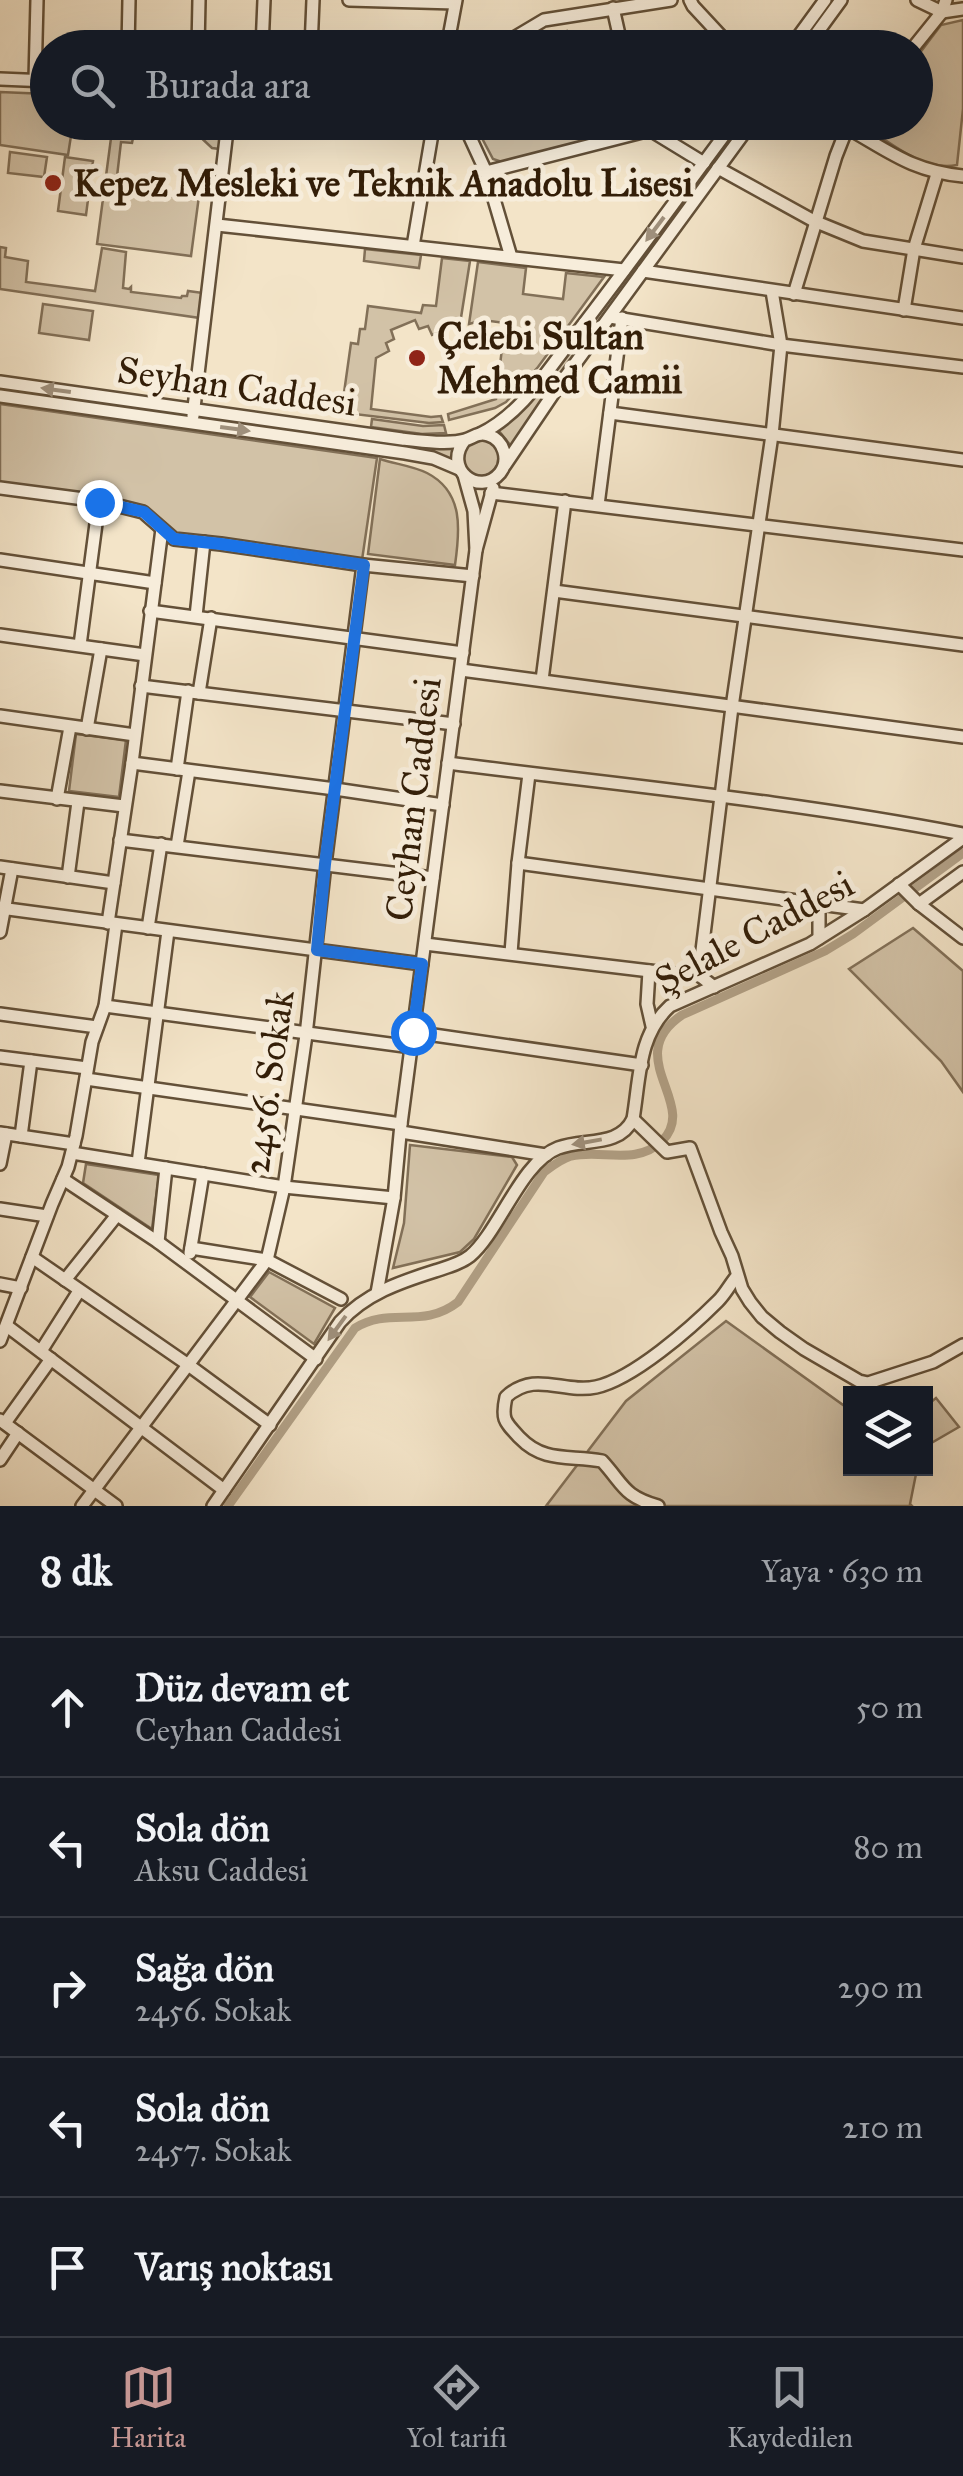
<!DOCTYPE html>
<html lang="tr">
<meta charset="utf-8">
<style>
:root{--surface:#171b24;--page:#20242c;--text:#f1f3f6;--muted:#9ea1a6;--line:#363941;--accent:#c59692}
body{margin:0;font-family:"IM FELL Great Primer",serif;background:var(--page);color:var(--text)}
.controls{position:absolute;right:30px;bottom:30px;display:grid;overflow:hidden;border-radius:0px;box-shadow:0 10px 40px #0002}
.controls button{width:90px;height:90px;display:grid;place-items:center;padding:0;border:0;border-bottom:2px solid var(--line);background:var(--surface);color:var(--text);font:50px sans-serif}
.stop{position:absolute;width:30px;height:30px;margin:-22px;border:8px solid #1a73e8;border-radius:50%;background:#fff}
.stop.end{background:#1a73e8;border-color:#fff;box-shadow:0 2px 10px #0008}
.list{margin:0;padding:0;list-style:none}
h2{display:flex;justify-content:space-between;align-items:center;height:130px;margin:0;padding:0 40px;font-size:42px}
h2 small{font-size:32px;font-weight:400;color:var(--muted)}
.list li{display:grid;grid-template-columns:65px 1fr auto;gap:30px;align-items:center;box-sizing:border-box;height:140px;padding:0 40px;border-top:2px solid var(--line)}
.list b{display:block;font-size:38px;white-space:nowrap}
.list p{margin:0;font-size:32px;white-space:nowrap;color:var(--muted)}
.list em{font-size:32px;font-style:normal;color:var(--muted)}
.icon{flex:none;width:55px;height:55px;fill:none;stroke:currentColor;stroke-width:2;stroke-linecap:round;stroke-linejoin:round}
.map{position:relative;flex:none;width:963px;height:1506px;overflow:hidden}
.search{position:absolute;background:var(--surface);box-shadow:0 10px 40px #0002;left:30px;right:30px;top:30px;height:110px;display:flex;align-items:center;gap:25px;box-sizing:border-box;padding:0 35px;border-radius:55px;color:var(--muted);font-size:38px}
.sheet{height:830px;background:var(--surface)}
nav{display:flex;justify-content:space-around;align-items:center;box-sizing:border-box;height:140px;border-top:2px solid var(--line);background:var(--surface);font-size:28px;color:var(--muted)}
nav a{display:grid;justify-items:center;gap:5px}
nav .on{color:var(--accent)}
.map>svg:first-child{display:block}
</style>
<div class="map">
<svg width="963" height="1506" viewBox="0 0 963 1506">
<rect width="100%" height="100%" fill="#f3e4c8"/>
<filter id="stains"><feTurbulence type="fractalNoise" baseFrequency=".002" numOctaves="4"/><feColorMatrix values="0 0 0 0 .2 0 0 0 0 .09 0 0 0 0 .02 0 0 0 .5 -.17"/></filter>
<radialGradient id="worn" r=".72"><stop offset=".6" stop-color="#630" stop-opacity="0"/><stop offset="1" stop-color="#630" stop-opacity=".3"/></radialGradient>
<!-- green -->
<g fill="#d2c2a7" stroke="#827058" stroke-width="2.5">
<path d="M963 20V109L957 165C923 171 895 146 867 128L868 123 916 122V58L941 25Z"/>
<path d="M567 31 570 47H520L537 37Z"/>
<path d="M0 92 47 94 48 122 73 123 68 155 0 145Z"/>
<path d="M113 123H150L148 134 140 133V138H133L132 143 121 142 116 185 130 187V191L157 197 158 195 175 197 177 193 199 196 191 256 97 244Z"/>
<path d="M180 123H223L220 149 212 148 194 131 180 128Z"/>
<path d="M474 123H586L589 139 505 163 493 159Z"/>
<path d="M740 123H746L511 446 499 431 500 429 525 406Z"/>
<path d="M10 152 47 157 44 177 8 173Z"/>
<path d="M65 157 93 161 86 215 58 211Z"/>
<path d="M0 247 6 248 5 257 28 261 26 282 95 291 102 248 126 252 123 288 129 289 131 287V292L181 298 182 296H187L188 291 203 293 200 318 0 289Z"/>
<path d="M365 249 421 255 419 268 364 261Z"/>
<path d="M442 258 470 261 460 324 432 335 428 326 419 329 415 320 391 330 394 339 386 343 389 351 376 358 371 409 431 417 441 416 443 422 429 423 321 410 323 398 343 400 351 343 358 344 360 329H365L368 306 421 313 423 305 436 306Z"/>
<path d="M478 262 526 268 523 294 563 299 566 273 604 277 538 367 506 402 495 408 449 420 448 414 496 399 505 323 483 320 469 324Z"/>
<path d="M43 304 93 311 89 340 39 333Z"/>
<path d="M0 388 189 414 188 417 0 390Z"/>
<path d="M0 404 377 458 362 560 174 535 145 506 0 484Z"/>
<path d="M200 416 455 446 451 459 200 419Z"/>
<path d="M372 419 423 426 444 425 446 433 422 434 371 427Z"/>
<circle cx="481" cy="458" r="18"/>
<path d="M380 459C395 464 413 466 427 473 464 492 460 530 455 565L368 554Z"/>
<path d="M76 734 126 740 119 797 69 791Z"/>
<path d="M913 928 963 971V1092L941 1061 849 969Z"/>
<path d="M410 1145 512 1157 517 1165 474 1239 460 1252 393 1268 404 1223Z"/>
<path d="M86 1164 159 1175 152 1229 83 1183Z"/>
<path d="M269 1272 335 1308 314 1344 250 1297Z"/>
<path d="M726 1321 850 1410V1468L917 1469 910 1504 912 1506H546L626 1401Z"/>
<path d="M936 1398 959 1427 926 1446V1406Z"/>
</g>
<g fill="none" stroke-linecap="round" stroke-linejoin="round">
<!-- canal -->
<path stroke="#b2a187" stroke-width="9" d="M228 1506 355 1328C390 1306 422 1330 458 1302L544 1172C552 1166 561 1159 571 1156 602 1149 636 1166 662 1141 700 1104 620 1057 682 1015L825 951 853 934 963 853"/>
<!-- minor casing -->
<g stroke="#635038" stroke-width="16">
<g id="minor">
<path d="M349 0 455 3"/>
<path d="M690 0 693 6 732 48"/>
<path d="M917 0 942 12 963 9"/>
<path d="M613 8 622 48"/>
<path d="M128 48 129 0"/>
<path d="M198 48 199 0"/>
<path d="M262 48 264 0"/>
<path d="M311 48 313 0"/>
<path d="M447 48 456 0"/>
<path d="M497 48 544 20 671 0"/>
<path d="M790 48 825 0"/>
<path d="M806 48 841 0"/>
<path d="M913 48 942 12 946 0"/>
<path d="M0 79 48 81"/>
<path d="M35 80 37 0"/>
<path d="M463 122 486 172 511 257"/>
<path d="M644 122 650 130 704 163"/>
<path d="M836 122C883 146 907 171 963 176"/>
<path d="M718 168 814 221 863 241 963 257"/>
<path d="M486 172 650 130"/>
<path d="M217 225 624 270"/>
<path d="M413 246 434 122"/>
<path d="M643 271 963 318"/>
<path d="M794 294 836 156 847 128 852 122"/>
<path d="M904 310 914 249 937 174"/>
<path d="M610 317 781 345 963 367"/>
<path d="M0 382 402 439C419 441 449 445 465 440 474 437 478 432 488 435 504 440 510 460 500 473 479 498 442 468 465 440"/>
<path d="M0 396 405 453 433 458 459 469"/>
<path d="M610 413 963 460"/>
<path d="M193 416 228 122"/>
<path d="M480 434C522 414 548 369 576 334 630 264 681 193 734 122"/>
<path d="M505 465 553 394 752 122"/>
<path d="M464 475 474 511 476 550 493 488"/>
<path d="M0 488 99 501 143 512 174 539 221 544 363 565 473 576"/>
<path d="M491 493 963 550"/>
<path d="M598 505 622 318"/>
<path d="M0 560 155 583"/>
<path d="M554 591 963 645"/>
<path d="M150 611 463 653"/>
<path d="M196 616 204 542"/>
<path d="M0 635 145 655"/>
<path d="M80 645 99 501"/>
<path d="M461 670 963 737"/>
<path d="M542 680 565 501"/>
<path d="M141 686 454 724"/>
<path d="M199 693 211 618"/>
<path d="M0 716 135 735"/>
<path d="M87 729 101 649"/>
<path d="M132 763 335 789 443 805"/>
<path d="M448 763C620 785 793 801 963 834"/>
<path d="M177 769 188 691"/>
<path d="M0 791 124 806"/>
<path d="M57 799 70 727"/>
<path d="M120 840 433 878"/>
<path d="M177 846 189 771"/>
<path d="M518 863 864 910"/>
<path d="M0 867 114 883"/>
<path d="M68 877 78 802"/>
<path d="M899 884 919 904 963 938"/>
<path d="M919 904 963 872"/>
<path d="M0 908 422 964"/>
<path d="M108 923 132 763 162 529"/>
<path d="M148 928 161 844"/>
<path d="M0 932 12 869"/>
<path d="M819 938V904"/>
<path d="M425 944 675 974 699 975"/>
<path d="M511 953 518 863 529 774"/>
<path d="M649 971 647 1004 652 1026"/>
<path d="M714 987 699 975 732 707 772 435 781 345 772 291"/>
<path d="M105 1006 412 1047"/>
<path d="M0 1014 97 1027"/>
<path d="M413 1032 642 1065"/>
<path d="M0 1057 87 1068"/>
<path d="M86 1079 401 1124"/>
<path d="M633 1119 667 1152 690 1148 721 1232 732 1256 742 1289 750 1302 762 1317 780 1332 804 1349 859 1381 868 1383 933 1362 963 1345"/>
<path d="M401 1132 546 1155"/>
<path d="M0 1133 74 1144"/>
<path d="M21 1136 31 1061"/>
<path d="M72 1153 284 1187 394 1198"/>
<path d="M138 1163 168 931"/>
<path d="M0 1164 6 1134"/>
<path d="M63 1179 158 1242 316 1359"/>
<path d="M0 1209 47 1216"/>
<path d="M158 1242 166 1168"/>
<path d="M191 1248 267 1260 341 1299"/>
<path d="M190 1253 203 1174"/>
<path d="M32 1257 187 1364 270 1425"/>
<path d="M65 1280 117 1215"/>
<path d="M0 1284 21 1288"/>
<path d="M377 1293 394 1198 401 1124 476 550"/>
<path d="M7 1326 224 1490"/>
<path d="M0 1341 52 1204 68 1167 76 1136 92 1042 105 1006 116 924"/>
<path d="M41 1351 79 1291"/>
<path d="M0 1420 116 1506"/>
<path d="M5 1423 51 1359"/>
<path d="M0 1460 18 1433"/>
<path d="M82 1506 267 1260 284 1187 306 1035 325 864 363 565"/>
<path d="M213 1506 340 1322C365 1294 400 1282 435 1271 447 1267 460 1264 470 1256 499 1232 521 1162 558 1148 584 1138 619 1148 633 1119 640 1078 638 1035 670 1006L810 944 864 910 963 838"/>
<path d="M658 1506C623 1496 624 1485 602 1461 570 1455 544 1463 520 1438 505 1422 501 1420 506 1397 535 1370 563 1394 596 1387 633 1379 691 1328 718 1301 726 1293 730 1284 737 1276"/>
</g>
</g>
<!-- minor -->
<use href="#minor" stroke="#f7eddb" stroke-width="11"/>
</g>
<!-- one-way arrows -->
<defs><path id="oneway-solid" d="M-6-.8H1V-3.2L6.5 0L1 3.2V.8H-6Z" transform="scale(2.5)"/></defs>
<g fill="#9f907c">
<use href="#oneway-solid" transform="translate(655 229) rotate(127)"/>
<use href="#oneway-solid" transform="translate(56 390) rotate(-172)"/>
<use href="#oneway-solid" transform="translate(235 429) rotate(8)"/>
<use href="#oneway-solid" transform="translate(587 1142) rotate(170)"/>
<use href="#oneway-solid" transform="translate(337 1328) rotate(126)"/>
</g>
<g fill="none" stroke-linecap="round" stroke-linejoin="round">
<!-- route -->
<path stroke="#1a73e8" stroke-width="12" d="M99 502 144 512 174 539 221 544 364 565 325 864 317 950 422 964 413 1032"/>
</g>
<!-- markers -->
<g fill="#8f2418" stroke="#f7eddb" stroke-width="4">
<circle cx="53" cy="183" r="10"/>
<circle cx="417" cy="358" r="10"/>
</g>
<g text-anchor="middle" stroke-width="10" stroke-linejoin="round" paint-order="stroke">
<!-- poi labels -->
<g font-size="38" font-weight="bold" fill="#331e08" stroke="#f7eddb" text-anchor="start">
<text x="73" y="196">Kepez Mesleki ve Teknik Anadolu Lisesi</text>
<text x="437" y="349">Çelebi Sultan<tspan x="437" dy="44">Mehmed Camii</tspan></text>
</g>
<!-- street labels -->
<g font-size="38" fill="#331e08" stroke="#f7eddb">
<text transform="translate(237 386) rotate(8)" y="13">Seyhan Caddesi</text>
<text transform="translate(413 799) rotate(-83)" y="13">Ceyhan Caddesi</text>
<text transform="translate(754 932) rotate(-28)" y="13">Şelale Caddesi</text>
<text transform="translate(268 1082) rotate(-82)" y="13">2456. Sokak</text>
</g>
</g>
<rect width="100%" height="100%" filter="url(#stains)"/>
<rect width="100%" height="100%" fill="url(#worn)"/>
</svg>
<div class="controls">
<button><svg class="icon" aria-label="layers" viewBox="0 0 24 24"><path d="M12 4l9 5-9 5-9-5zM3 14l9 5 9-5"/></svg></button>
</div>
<div class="stop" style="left:413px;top:1032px"></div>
<div class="stop end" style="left:99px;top:502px"></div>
<div class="search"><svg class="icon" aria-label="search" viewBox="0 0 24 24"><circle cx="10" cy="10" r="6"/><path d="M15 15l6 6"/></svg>Burada ara</div>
</div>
<section class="sheet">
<h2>8 dk<small>Yaya · 630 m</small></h2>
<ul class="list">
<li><svg class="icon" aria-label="ahead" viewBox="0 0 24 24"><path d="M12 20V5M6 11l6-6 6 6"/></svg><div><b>Düz devam et</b><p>Ceyhan Caddesi</p></div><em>50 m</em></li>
<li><svg class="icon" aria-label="left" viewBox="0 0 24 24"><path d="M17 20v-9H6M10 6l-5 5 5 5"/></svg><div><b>Sola dön</b><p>Aksu Caddesi</p></div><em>80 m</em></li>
<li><svg class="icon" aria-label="right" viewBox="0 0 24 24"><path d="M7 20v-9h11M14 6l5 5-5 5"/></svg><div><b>Sağa dön</b><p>2456. Sokak</p></div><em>290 m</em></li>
<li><svg class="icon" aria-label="left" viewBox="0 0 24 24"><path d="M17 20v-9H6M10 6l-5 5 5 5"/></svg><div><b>Sola dön</b><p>2457. Sokak</p></div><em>210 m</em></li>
<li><svg class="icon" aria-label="arrive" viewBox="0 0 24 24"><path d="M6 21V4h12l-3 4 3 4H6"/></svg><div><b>Varış noktası</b></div></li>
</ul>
</section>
<nav>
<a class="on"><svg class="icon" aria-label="map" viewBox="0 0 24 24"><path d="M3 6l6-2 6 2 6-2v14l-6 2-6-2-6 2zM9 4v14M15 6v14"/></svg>Harita</a>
<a><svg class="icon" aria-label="directions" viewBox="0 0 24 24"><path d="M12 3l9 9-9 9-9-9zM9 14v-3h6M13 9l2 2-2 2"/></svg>Yol tarifi</a>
<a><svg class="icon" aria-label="saved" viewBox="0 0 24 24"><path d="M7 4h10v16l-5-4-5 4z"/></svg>Kaydedilen</a>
</nav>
